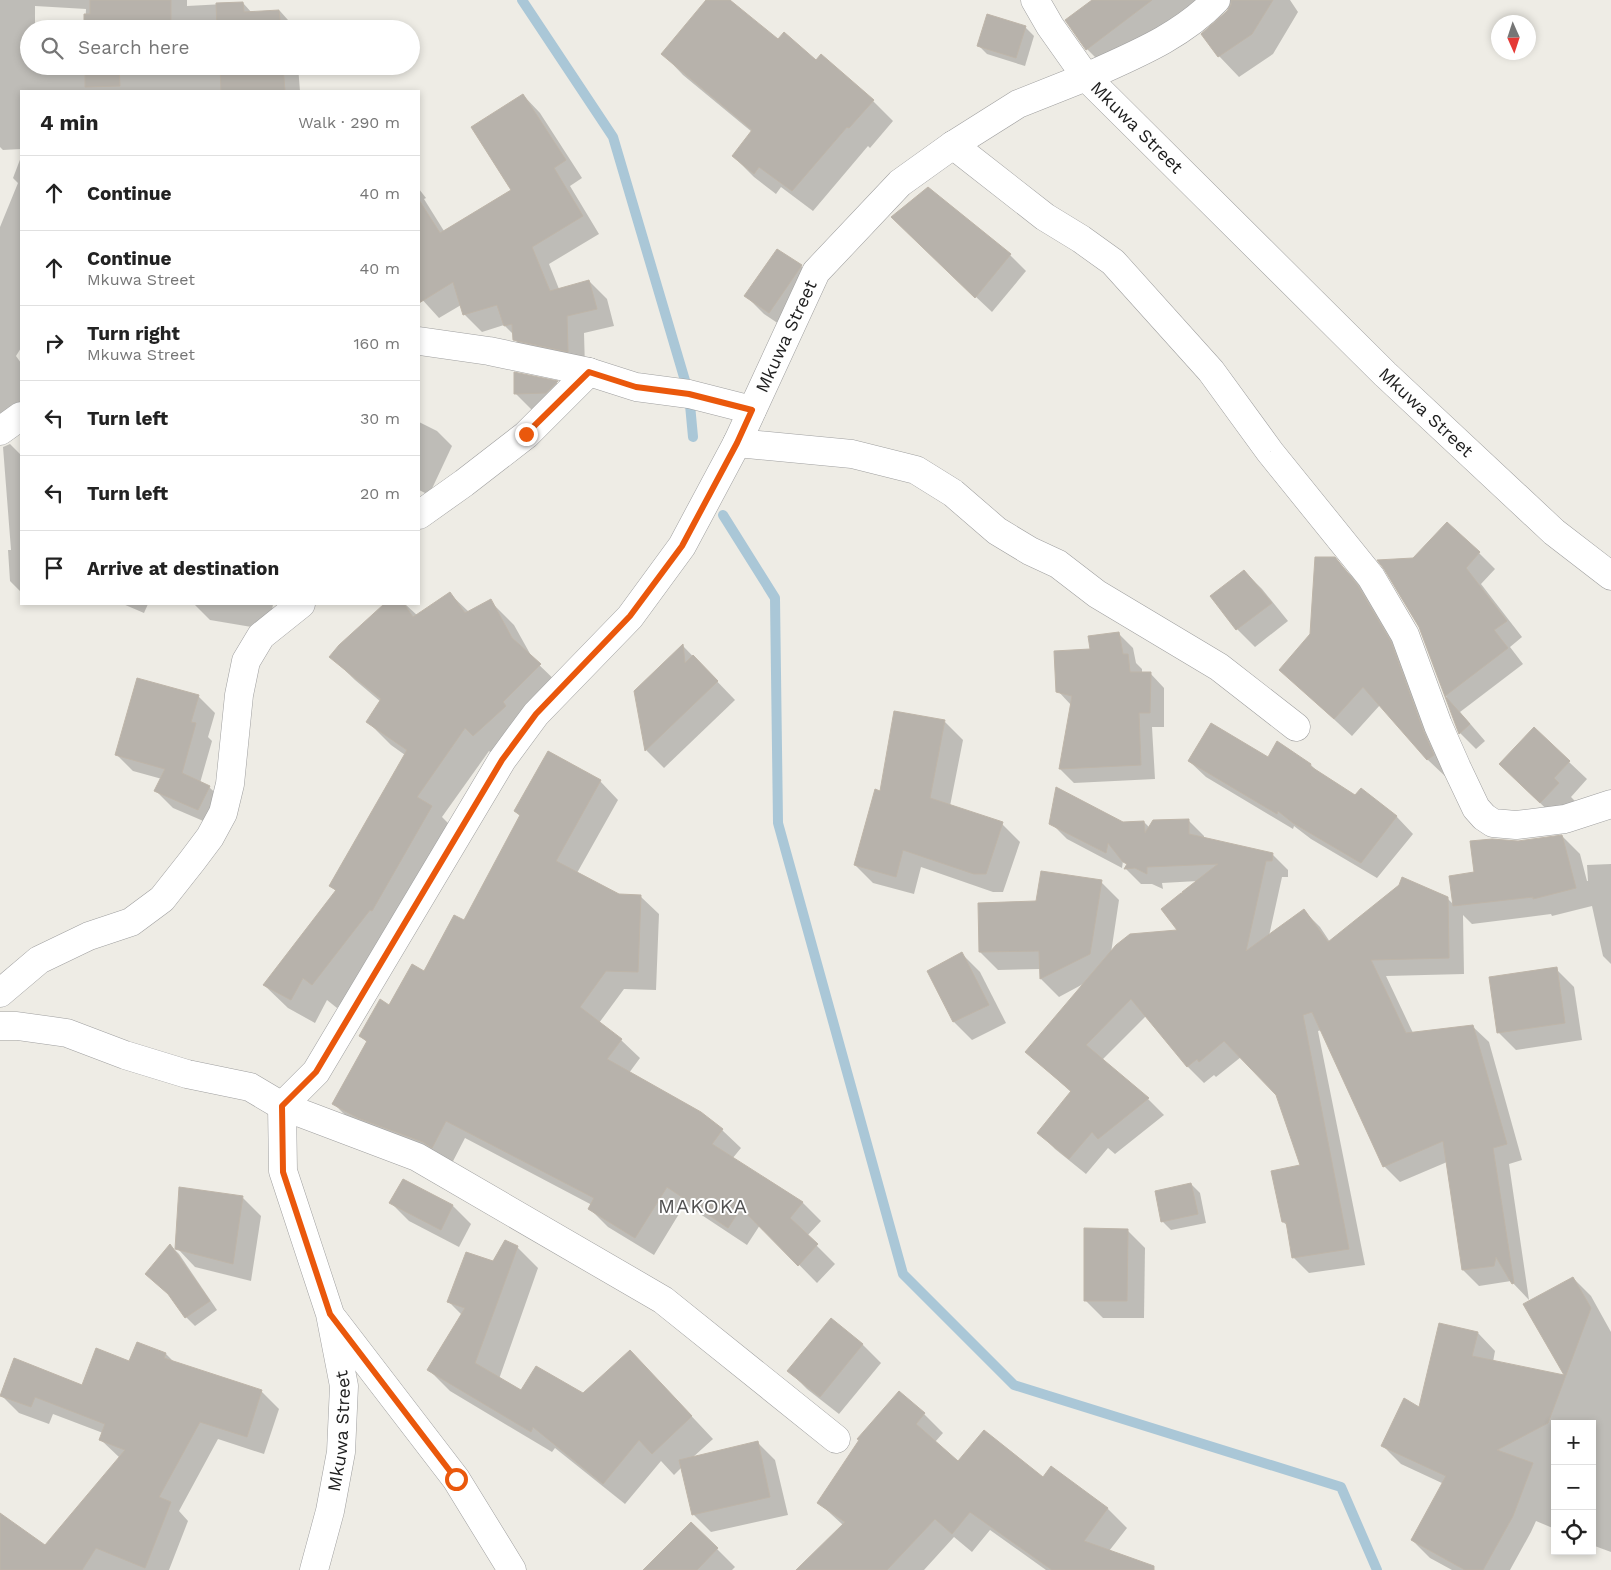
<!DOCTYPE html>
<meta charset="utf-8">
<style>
:root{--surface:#fff;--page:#f2f2f2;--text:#222;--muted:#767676;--line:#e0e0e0}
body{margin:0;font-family:"Work Sans",sans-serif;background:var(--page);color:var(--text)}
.controls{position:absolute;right:15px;bottom:15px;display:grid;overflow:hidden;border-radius:0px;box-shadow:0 2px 8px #0003}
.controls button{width:45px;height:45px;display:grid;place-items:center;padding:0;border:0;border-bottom:1px solid var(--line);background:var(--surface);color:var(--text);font:25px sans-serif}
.compass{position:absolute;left:1491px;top:15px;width:45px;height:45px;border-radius:50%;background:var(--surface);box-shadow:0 2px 8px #0003;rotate:177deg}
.stop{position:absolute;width:15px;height:15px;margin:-11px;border:4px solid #ea580c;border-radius:50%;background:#fff}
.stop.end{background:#ea580c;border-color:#fff;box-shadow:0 1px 5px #0008}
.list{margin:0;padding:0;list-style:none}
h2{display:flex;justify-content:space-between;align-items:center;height:65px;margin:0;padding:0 20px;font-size:21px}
h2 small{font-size:16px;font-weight:400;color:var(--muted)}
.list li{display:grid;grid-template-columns:32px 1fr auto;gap:15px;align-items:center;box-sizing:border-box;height:75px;padding:0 20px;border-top:1px solid var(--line)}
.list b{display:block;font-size:19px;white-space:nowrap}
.list p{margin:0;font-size:16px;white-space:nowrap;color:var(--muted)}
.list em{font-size:16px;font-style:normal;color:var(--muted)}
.icon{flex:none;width:28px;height:28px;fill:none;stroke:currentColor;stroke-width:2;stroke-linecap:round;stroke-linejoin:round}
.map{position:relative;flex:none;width:1611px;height:1570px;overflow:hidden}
.search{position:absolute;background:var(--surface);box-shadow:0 2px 8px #0003;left:20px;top:20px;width:400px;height:55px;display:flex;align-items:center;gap:12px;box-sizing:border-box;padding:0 18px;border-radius:28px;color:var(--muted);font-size:19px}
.panel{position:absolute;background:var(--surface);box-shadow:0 2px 8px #0003;left:20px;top:90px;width:400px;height:515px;border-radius:0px}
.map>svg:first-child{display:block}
</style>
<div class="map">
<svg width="1611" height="1570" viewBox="0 0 1611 1570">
<rect width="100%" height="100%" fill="#eeece5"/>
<!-- shadow -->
<g fill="#0003">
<path d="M0 0H187V6L243 3 252 13 280 11 296 29H85L86 9 35 6V29H29V66H298L300 91H21V149L3 150 0 147Z"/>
<path d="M707 0H728L778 41 816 62 873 101 893 121 870 148 868 146 813 211 781 187 776 194 754 177 733 156 752 132 683 75 663 54Z"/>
<path d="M1095 0H1290L1298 12 1273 54 1239 77 1219 56 1228 12 1232 6 1108 70 1087 49 1067 21Z"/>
<path d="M1025 27 1034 36 1025 66 987 54 978 45Z"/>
<path d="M523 95 540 113 582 178 570 186 599 234 549 264 559 289 589 281 607 299 614 326 584 333 585 368 532 357 514 339V335L504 325 482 332 464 314 461 305 439 318 419 296V189L426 198 424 199 444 231 513 190Z"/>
<path d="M21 157V348L16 356 21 363V419L0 428V227L18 183 13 178Z"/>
<path d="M928 189 1010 255 1026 271 992 312 908 233Z"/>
<path d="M801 266 819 284 788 330 764 314 746 296Z"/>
<path d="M515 374 557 383 575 400 533 411 515 393Z"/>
<path d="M419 422 437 431 452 446 429 495 419 490Z"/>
<path d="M10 444 21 455V592L10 581 8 550H11L3 447Z"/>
<path d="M1479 553 1495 569 1481 584 1522 637 1510 647 1523 664 1460 712 1485 741 1476 749 1460 733 1420 627 1414 559Z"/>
<path d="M1335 559 1353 577 1375 605 1408 661 1451 773 1446 777 1428 760 1380 705 1352 736 1281 670 1312 635Z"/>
<path d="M1244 571 1262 589 1288 621 1255 647 1237 629Z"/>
<path d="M450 594 469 612 490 601 514 625 533 659 563 688 497 759 489 751 442 817 455 830 394 933 337 1008 327 1000 315 1023 288 1008 264 985 336 891 330 886 405 755 391 745 367 721 381 702 355 680 331 657 340 646 386 604H405L418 616Z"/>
<path d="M123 604H148L144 613Z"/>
<path d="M194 604H273L269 630 210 620Z"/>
<path d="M1119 634 1133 648 1136 663 1142 669V673H1150L1164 688V727H1152L1155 779 1074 783 1060 769 1071 705 1058 691 1092 650Z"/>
<path d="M683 646 735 700 664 768 646 750 636 691Z"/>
<path d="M198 696 215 713 208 737 212 741 200 783 209 787 226 803 215 826 173 808 156 791 162 779 133 771 117 755Z"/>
<path d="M945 722 963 740 950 806 1002 824 1020 842 1003 892H993L921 867 914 894 873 883 855 865 881 792Z"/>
<path d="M549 753 600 781 618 800 577 873 618 895 640 896 659 914 656 990 624 989 599 1023 621 1040 640 1058 629 1073 722 1130 741 1148 732 1159 803 1203 821 1221 807 1236 835 1264 817 1283 760 1225 747 1245 685 1204 654 1255 608 1227 589 1208 592 1205 465 1138 451 1165 352 1122 334 1104 368 1043 360 1036 424 972 464 922 520 816 515 811Z"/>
<path d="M1268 758 1311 765 1321 775 1355 797 1361 790 1397 817 1413 834 1377 878 1311 839 1294 826 1293 829 1206 777 1189 761Z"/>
<path d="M1569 762 1587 779 1571 797 1576 802 1558 820 1518 782Z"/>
<path d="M1188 820 1204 836V838L1272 854 1288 870V877H1282L1269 936 1304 911 1320 927 1330 942 1447 898 1454 905 1475 873 1518 842 1562 836 1580 854 1587 881H1588L1587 865 1611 864V964L1603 956 1592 906 1552 916 1551 914 1472 924 1463 915 1464 974 1386 976 1413 1033 1472 1026 1489 1042 1522 1160 1509 1164 1529 1300 1511 1281 1479 1286 1463 1270 1447 1162 1400 1182 1384 1166 1322 1030 1318 1031 1365 1265 1309 1273 1293 1257 1288 1226 1283 1222 1302 1166 1277 1095 1241 1057 1216 1077 1214 1075 1204 1083 1188 1067 1146 1016 1102 1060 1148 1099 1164 1115 1115 1154 1108 1148 1086 1174 1055 1149 1039 1133 1072 1093 1027 1052 1085 983 1059 997 1041 979V969L998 970 980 952 1037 903 1101 882 1119 900 1111 953 1180 931 1198 881 1162 883 1163 889 1152 884H1141L1125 868 1128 865 1123 861 1122 868 1067 839 1051 823 1144 822 1150 828Z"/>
<path d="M962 954 980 972 1006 1023 972 1040 954 1022 928 971Z"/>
<path d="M1556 969 1574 987 1582 1040 1516 1050 1498 1032Z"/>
<path d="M403 1181 453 1206 471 1224 459 1247 409 1221 391 1203Z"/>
<path d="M1191 1184 1200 1193 1206 1223 1171 1230 1162 1221Z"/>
<path d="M243 1198 261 1216 251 1281 195 1267 177 1248Z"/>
<path d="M1127 1230 1145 1248 1144 1318H1103L1085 1300Z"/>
<path d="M171 1246 179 1254 217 1310 195 1326 186 1317 172 1297Z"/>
<path d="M517 1247 538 1268 499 1379 521 1392 584 1395 651 1373 713 1439 692 1458 757 1442 775 1460 788 1515 711 1532 693 1514 682 1467 674 1475 661 1461 625 1504 555 1448 552 1452 450 1391 429 1370 462 1315 449 1302 493 1263Z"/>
<path d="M1573 1278 1591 1296 1611 1332V1552L1592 1545V1424H1555V1529L1536 1521 1531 1532 1510 1570H1452L1430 1558 1412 1540 1444 1484 1401 1464 1383 1446 1420 1409 1478 1333 1495 1351 1493 1362 1566 1377 1525 1305Z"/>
<path d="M831 1320 863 1345 881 1363 839 1414 807 1389 789 1371Z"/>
<path d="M166 1354 175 1363 261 1391 279 1409 264 1454 218 1439 179 1511 188 1521 169 1570H0V1520L46 1547 120 1458 101 1440 103 1433 53 1414 49 1424 19 1413 1 1395 82 1387 129 1362Z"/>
<path d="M924 1414 943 1433 935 1442 958 1463 1043 1479 1051 1468 1108 1509 1127 1528 1109 1551 1146 1570H1046L990 1530 972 1552 954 1537 924 1570H798L843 1525 819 1503Z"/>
<path d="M691 1523 735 1567 732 1570H645Z"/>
</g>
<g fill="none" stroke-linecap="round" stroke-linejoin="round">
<!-- stream -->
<g stroke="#aac7d7" stroke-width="10">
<path d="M522 0 613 137 689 394 693 437"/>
<path d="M723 515 775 598 778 823 903 1274 1014 1385 1341 1487 1377 1570"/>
</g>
</g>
<!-- building -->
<g fill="#b7b2ab" stroke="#beb5a9">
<path d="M90 0H171V29H84V14H90Z"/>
<path d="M706 0H730L778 39 784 32 816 60 821 54 874 100 849 128 847 127 792 191 759 167 754 174 732 156 752 130 661 54Z"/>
<path d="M1092 0H1152L1086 50 1065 20Z"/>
<path d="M1231 0H1273L1252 34 1218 57 1201 34 1227 11 1231 5Z"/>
<path d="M243 2 244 12 279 10 281 29H217L216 3Z"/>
<path d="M987 14 1026 26 1016 58 977 46Z"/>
<path d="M85 66H119L120 86 85 87Z"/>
<path d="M220 66H283L285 91H221Z"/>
<path d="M523 94 566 160 554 168 583 216 532 247 550 291 589 280 597 309 567 316 568 352 513 340 512 324 504 326 497 305 463 315 453 282 419 303V200L440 233 511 190 471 127Z"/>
<path d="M928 187 1011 254 975 298 891 217Z"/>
<path d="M777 249 802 265 769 313 744 296Z"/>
<path d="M514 372 558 381 546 393 514 394Z"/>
<path d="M1447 522 1480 552 1466 568 1507 621 1494 630 1508 648 1445 696 1470 724 1459 734 1419 627 1384 569 1377 560 1413 558Z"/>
<path d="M1315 557H1335L1358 586 1391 642 1423 730 1434 755 1427 760 1363 687 1334 719 1279 670 1310 634Z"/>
<path d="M1244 570 1272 603 1236 630 1210 596Z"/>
<path d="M450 592 465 613 491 599 512 638 541 664 503 702 506 706 473 736 465 728 417 797 432 806 372 911 370 910 312 985 303 978 291 1000 263 985 336 890 329 886 407 750 366 722 381 699 329 657 339 645 384 604H404L413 617Z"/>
<path d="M1119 632 1123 654H1128L1130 672H1151L1150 713H1139L1141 765 1059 769 1072 696 1056 692 1054 651 1090 649 1088 636Z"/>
<path d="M683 644 685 663 693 655 718 681 645 751 634 691Z"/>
<path d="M137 678 199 695 191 722 196 723 182 773 210 786 198 810 154 791 165 769 115 755Z"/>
<path d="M894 711 945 720 930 798 1003 822 986 874H974L903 850 896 877 854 865 875 789 880 791Z"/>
<path d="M1211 723 1268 757 1277 741 1311 764 1310 766 1355 795 1361 788 1397 816 1361 863 1293 823 1278 811 1277 814 1188 761Z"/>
<path d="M1534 727 1570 761 1554 778 1559 783 1540 803 1499 764Z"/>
<path d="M548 751 601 780 556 861 619 894 641 895 638 972 606 971 580 1007 622 1039 607 1059 701 1112 723 1129 712 1144 803 1202 790 1218 818 1244 798 1266 741 1208 728 1228 667 1187 635 1238 588 1209 594 1198 446 1121 432 1148 423 1142 358 1118 332 1104 367 1041 359 1036 380 999 389 1005 412 964 424 971 454 915 464 920 520 815 514 811Z"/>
<path d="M1056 787 1123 822 1144 821 1145 833 1153 820 1189 819V834L1273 853 1272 861H1266L1246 951 1304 909 1328 942 1399 885 1402 877 1448 897 1449 958 1371 960 1406 1033 1473 1025 1507 1144 1493 1148 1514 1283 1512 1284 1496 1257 1494 1266 1462 1270 1443 1141 1383 1167 1312 1012 1303 1015 1349 1249 1292 1258 1286 1222H1282L1271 1171 1300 1165 1276 1095 1224 1041 1199 1062 1197 1059 1187 1067 1131 999 1086 1045 1149 1098 1098 1139 1092 1132 1069 1159 1037 1133 1071 1091 1025 1052 1116 945 1130 934 1177 930 1161 909 1181 893H1183L1182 892 1218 864 1147 867V874L1135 868 1124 869 1127 864 1123 862 1108 843 1106 853 1049 824Z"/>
<path d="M1562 835 1576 888 1533 899V897L1453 906 1449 876 1474 872 1470 841 1492 839 1518 841Z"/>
<path d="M1041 871 1102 880 1090 954 1040 979 1039 951 979 952 978 903 1036 901Z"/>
<path d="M962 952 989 1005 953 1022 927 971Z"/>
<path d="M1557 967 1565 1023 1497 1033 1489 977Z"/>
<path d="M403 1179 453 1205 441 1230 389 1203Z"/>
<path d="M1191 1183 1198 1214 1161 1222 1155 1191Z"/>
<path d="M179 1187 243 1196 233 1264 175 1249Z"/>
<path d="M1084 1228 1128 1229 1127 1301H1084Z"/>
<path d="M505 1240 518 1246 475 1363 521 1390 536 1366 583 1393 630 1350 692 1416 652 1454 639 1440 603 1484 533 1427 531 1432 427 1370 465 1308 447 1302 466 1252 493 1261Z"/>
<path d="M170 1244 210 1301 185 1318 168 1294 145 1274Z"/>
<path d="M1573 1277 1591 1308 1548 1423 1497 1450 1533 1463 1513 1516 1483 1570H1465L1411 1540 1446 1476 1381 1446 1404 1398 1419 1407 1439 1323 1478 1332 1472 1356 1564 1375 1523 1304Z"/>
<path d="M831 1318 863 1344 820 1397 787 1371Z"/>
<path d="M137 1342 166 1353 164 1358 262 1390 247 1437 200 1422 159 1497 171 1502 145 1568 96 1548 82 1570H0V1513L45 1545 125 1450 99 1440 105 1424 35 1397 31 1407 0 1396 14 1358 82 1385 96 1348 129 1361Z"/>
<path d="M899 1391 925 1413 916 1424 958 1461 984 1430 1043 1477 1051 1466 1108 1508 1084 1541 1154 1566V1570H1052L970 1512 952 1534 935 1519 887 1570H796L845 1522 817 1503 859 1440 857 1439Z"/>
<path d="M758 1441 770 1497 692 1515 679 1460Z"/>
<path d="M691 1522 718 1548 697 1570H643Z"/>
</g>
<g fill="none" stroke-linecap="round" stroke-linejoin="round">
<!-- minor casing -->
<g stroke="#9f9f9f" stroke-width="29">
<g id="minor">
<path d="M1035 0 1050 26 1086 77C1132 56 1181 37 1216 0"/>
<path d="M953 145 1045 217 1081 239 1113 262 1211 371 1270 452 1371 577 1405 635 1438 725 1457 768 1476 808 1484 817 1493 823 1516 825 1565 819 1611 804"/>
<path d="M419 341 489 351 589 372 636 387 689 394 752 410"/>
<path d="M0 431 21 416"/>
<path d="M737 443 852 454 916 470 953 493 997 531 1030 551 1058 564 1097 594 1219 667 1296 727"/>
<path d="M419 515 464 483 526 435 589 372"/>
<path d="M0 993 39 960 89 936 131 922 162 899 192 861 210 837 223 813 230 784 239 695 246 661 261 636 301 604"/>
<path d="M0 1026H17L67 1033 125 1055 187 1074 250 1087 282 1106 417 1157 663 1300 836 1439"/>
<path d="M334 1320 456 1479 512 1570"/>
<path id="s1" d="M314 1570 330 1511 341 1452 344 1386 330 1314 283 1171 282 1106 316 1072 502 760 536 714 630 617 682 546 737 443 816 272 900 183 953 145 1018 104 1086 77 1385 374 1554 532 1611 576"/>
</g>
</g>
<!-- minor -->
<use href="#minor" stroke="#fff" stroke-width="28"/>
</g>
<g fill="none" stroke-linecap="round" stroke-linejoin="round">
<!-- route -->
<path stroke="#ea580c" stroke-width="6" d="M456 1479 330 1314 283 1172 282 1106 316 1072 502 760 536 714 630 616 682 546 737 443 752 410 689 394 636 387 589 372 526 434"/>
</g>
<g text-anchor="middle" stroke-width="4" stroke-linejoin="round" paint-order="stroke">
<!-- street labels -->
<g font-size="18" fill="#1e1e1e" stroke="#fff">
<text dy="6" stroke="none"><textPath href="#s1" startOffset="1882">Mkuwa Street</textPath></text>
<text dy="6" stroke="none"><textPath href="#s1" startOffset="1402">Mkuwa Street</textPath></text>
<text dy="6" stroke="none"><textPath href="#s1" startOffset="2288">Mkuwa Street</textPath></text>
<text dy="6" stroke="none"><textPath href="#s1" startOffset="142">Mkuwa Street</textPath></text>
</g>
<!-- quarter labels -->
<g font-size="20" letter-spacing="1" fill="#515151" stroke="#fff">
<text x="703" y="1213">MAKOKA</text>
</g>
</g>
</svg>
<div class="controls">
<button>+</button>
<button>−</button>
<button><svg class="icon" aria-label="locate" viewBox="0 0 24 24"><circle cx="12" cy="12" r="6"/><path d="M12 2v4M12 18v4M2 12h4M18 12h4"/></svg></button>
</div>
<svg class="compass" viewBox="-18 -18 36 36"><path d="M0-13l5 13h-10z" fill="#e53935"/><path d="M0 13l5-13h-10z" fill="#767676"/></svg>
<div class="stop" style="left:456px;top:1479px"></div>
<div class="stop end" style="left:526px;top:434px"></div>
<div class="search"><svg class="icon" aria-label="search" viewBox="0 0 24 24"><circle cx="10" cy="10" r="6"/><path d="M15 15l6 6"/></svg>Search here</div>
<section class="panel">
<h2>4 min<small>Walk · 290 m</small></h2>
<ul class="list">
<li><svg class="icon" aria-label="ahead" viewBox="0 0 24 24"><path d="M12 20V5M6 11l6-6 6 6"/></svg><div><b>Continue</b></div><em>40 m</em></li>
<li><svg class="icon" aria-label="ahead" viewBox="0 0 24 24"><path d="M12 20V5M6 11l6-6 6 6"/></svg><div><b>Continue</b><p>Mkuwa Street</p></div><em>40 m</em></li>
<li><svg class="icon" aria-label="right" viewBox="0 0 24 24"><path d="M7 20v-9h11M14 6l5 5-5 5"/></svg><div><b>Turn right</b><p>Mkuwa Street</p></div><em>160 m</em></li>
<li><svg class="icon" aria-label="left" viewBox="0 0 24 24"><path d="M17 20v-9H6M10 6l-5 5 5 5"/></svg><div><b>Turn left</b></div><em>30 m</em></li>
<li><svg class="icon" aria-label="left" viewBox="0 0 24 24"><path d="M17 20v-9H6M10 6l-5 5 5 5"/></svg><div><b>Turn left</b></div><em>20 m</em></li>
<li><svg class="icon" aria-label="arrive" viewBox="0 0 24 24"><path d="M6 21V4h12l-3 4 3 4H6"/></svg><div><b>Arrive at destination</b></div></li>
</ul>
</section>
</div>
